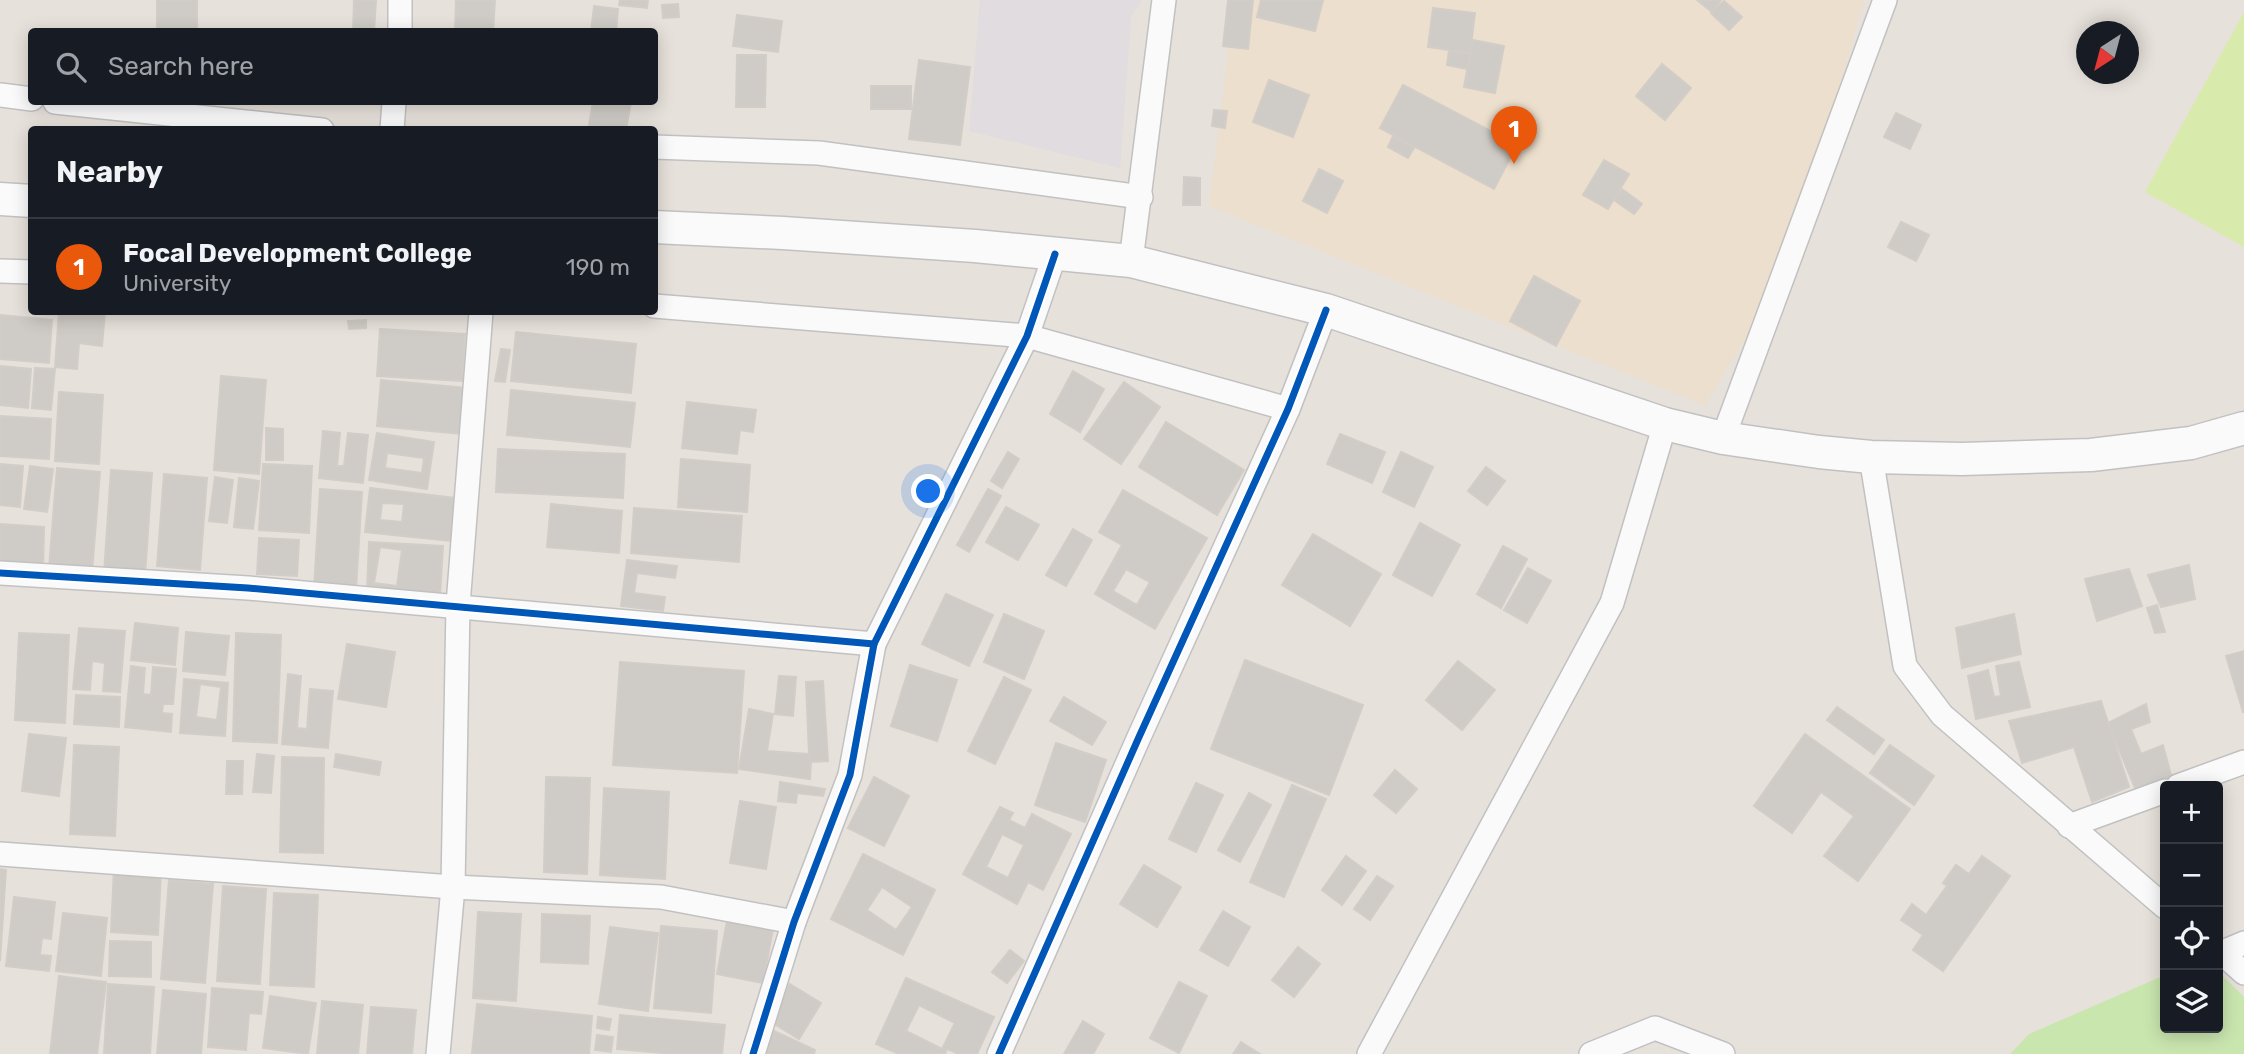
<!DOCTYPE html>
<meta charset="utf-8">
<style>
:root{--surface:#171b24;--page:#20242c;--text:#f1f3f6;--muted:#9ea1a6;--line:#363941;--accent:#ea580c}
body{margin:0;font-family:Rubik,sans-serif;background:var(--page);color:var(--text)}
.controls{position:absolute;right:21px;bottom:21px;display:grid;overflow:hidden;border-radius:7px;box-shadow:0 4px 18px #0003}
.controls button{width:63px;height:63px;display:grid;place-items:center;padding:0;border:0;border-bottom:2px solid var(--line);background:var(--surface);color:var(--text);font:35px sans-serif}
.compass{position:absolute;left:2076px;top:21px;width:63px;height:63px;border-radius:50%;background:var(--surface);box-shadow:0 4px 18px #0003;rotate:216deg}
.you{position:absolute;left:929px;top:492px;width:24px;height:24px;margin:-18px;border:5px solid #fff;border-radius:50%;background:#1a73e8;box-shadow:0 0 0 10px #1a73e833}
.badge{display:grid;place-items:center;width:46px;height:46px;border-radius:50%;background:var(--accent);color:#fff;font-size:23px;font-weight:700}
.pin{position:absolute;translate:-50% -58px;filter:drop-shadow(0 2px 4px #0008)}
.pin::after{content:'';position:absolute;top:37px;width:24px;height:21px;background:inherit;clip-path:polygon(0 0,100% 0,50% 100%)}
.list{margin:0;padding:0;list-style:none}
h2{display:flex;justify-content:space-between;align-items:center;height:91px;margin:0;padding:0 28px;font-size:30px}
h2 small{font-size:23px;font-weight:400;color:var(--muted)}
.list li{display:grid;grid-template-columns:46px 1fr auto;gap:21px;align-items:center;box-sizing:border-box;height:98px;padding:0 28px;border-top:2px solid var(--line)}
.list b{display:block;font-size:26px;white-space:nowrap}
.list p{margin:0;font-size:23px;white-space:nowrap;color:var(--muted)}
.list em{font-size:23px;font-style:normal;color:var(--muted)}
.icon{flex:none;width:38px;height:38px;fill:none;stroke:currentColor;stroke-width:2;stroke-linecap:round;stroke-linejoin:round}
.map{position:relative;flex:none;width:2244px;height:1054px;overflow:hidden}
.search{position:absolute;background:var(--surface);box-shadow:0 4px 18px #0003;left:28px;top:28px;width:630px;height:77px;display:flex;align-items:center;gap:18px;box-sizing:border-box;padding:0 24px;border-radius:7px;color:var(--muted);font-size:26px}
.panel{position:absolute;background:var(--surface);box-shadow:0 4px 18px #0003;left:28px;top:126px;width:630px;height:189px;border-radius:7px}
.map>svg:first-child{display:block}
</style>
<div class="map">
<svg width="2244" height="1054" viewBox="0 0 2244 1054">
<rect width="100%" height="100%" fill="#e7e1db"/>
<!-- industrial -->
<path fill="#e0dcdf" d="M980 0H1142L1131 17 1120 168 969 131Z"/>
<!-- education -->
<path fill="#ecdfcd" d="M1235 0H1864L1830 121 1753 326 1705 405 1209 206Z"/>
<!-- green -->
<path fill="#cae6af" d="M2218 971 2244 997V1054H2010L2029 1034 2165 975V1028H2218Z"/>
<!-- pitch -->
<path fill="#d9ebac" d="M2244 12V247L2145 192Z"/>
<!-- building -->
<g fill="#cfcbc6" stroke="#d2cdc7" stroke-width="2" fill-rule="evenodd">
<rect x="157" y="0" width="40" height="32"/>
<path d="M354 0H376L374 32 353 31Z"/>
<path d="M456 0H495L493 32H455Z"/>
<path d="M620 0H648L647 8 619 5Z"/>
<path d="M1228 0H1253L1248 49 1223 46Z"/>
<path d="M1261 0H1323L1315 31 1257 17Z"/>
<path d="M1697 0H1721L1712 12Z"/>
<path d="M1724 1 1742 17 1729 30 1711 13Z"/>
<path d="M678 4 679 17 663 18 662 5Z"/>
<path d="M594 6 618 9 616 32H591Z"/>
<path d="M1433 8 1475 13 1470 53 1428 47Z"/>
<path d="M737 15 782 21 778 52 733 46Z"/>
<path d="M1473 40 1504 46 1495 93 1464 87Z"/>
<path d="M1449 51 1470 54 1467 69 1447 65Z"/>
<path d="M737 55H766L765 107H736Z"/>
<path d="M919 60 970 67 960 145 909 139Z"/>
<path d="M1662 64 1691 88 1665 120 1636 96Z"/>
<path d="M1269 80 1309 95 1293 137 1253 122Z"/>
<path d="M1403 85 1517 145 1494 189 1380 128Z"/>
<rect x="871" y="86" width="40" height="23"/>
<path d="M593 102H631L626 130 589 125Z"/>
<path d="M1214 110 1227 111 1225 128 1212 126Z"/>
<path d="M1896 113 1921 125 1910 149 1884 137Z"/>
<path d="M1393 136 1414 148 1408 158 1388 147Z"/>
<path d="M1604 160 1629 174 1608 209 1583 195Z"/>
<path d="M1319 169 1343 181 1327 213 1303 201Z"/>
<path d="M1184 177 1200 178V205H1183Z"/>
<path d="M1622 189 1642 204 1634 214 1614 200Z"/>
<path d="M1901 222 1929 235 1916 261 1888 247Z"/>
<path d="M1534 276 1580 301 1556 346 1510 321Z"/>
<path d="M59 312H105L102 346 79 343 77 369 55 367Z"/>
<path d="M0 315 52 320 49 363 0 359Z"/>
<path d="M366 320V328L349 329 348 321Z"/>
<path d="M380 329 465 334 462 381 377 376Z"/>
<path d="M516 332 636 344 631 393 511 381Z"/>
<path d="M501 349 510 350 505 382 495 381Z"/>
<path d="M0 366 31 369 28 408 0 405Z"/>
<path d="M35 368 55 369 51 410 32 408Z"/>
<path d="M1073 371 1104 389 1080 432 1050 414Z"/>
<path d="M221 376 266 380 259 474 214 470Z"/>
<path d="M381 380 466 388 462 434 377 426Z"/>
<path d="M1124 382 1160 407 1121 464 1084 439Z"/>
<path d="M511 390 635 403 630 447 507 435Z"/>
<path d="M59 392 103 395 99 464 55 461Z"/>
<path d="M687 402 756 410 753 432 740 430 737 454 682 448Z"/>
<path d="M0 416 51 419 49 459 0 456Z"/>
<path d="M1166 422 1244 470 1217 515 1139 467Z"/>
<path d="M266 428 283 429V460H266Z"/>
<path d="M323 431 340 433 337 466H344L348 433 368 435 363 483 319 478Z"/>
<path d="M377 433 434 442 427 489 369 480ZM387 453 424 458 422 473 385 468Z"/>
<path d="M1340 434 1385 452 1372 483 1327 464Z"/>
<path d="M498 449 625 454 623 498 496 492Z"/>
<path d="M1008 452 1019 459 1002 488 991 481Z"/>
<path d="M1401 452 1433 467 1414 507 1383 492Z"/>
<path d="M681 459 750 465 747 512 678 507Z"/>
<path d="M0 464 23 466 20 507 0 505Z"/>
<path d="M263 464 312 466 309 533 259 530Z"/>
<path d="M30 466 53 469 47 512 24 509Z"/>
<path d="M1486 467 1505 481 1487 505 1468 491Z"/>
<path d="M57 468 100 472 92 572 49 568Z"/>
<path d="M111 470 152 473 145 576 104 573Z"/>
<path d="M164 474 207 478 200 570 157 566Z"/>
<path d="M215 477 233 480 227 523 209 521Z"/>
<path d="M239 478 259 481 253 529 234 527Z"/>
<path d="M370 488 455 498 451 541 365 532ZM382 503 404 504 402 522 380 520Z"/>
<path d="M320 489 362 492 356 590 314 587Z"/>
<path d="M988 489 1001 496 969 552 957 545Z"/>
<path d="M1123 490 1207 538 1155 629 1095 594 1122 545 1099 532ZM1126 569 1150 582 1137 605 1113 591Z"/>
<path d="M551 504 622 511 619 553 547 547Z"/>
<path d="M1006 507 1039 525 1018 560 986 542Z"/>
<path d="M634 508 742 516 739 562 631 553Z"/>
<path d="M1420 523 1460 545 1432 596 1393 575Z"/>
<path d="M0 524 44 527 43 570 0 568Z"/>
<path d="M1073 529 1092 540 1066 586 1046 575Z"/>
<path d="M1313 534 1381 574 1350 626 1282 585Z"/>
<path d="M259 538 299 540 297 576 257 574Z"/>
<path d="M369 542 443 546 440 595 367 591ZM380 547 402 550 397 586 374 583Z"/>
<path d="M1503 546 1527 559 1501 608 1477 594Z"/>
<path d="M627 560 677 566 675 578 637 573 634 593 665 597 663 611 621 606Z"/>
<path d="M2189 565 2195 599 2161 607 2148 575Z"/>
<path d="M1528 568 1551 581 1527 623 1504 610Z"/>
<path d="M2129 569 2142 606 2097 621 2085 579Z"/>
<path d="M946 594 993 615 969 666 922 644Z"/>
<path d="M2157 605 2165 632 2155 633 2147 608Z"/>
<path d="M1004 614 1044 631 1024 679 984 662Z"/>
<path d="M2014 614 2021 654 1962 668 1956 628Z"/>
<path d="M135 623 178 628 175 665 131 660Z"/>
<path d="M79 628 125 631 120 692 103 691 105 663 92 661 90 690 73 689Z"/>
<path d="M186 632 229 636 225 675 183 671Z"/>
<path d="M19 633 69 635 65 723 15 720Z"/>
<path d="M236 633 281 635 277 743 233 741Z"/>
<path d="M347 644 395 652 386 707 338 699Z"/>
<path d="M2244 651V712H2243L2226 656Z"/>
<path d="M1245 660 1363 705 1329 795 1211 749Z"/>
<path d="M1458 661 1495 690 1462 730 1426 700Z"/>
<path d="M620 662 744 671 737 773 613 765Z"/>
<path d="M2019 662 2030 707 1976 719 1968 676 1988 670 1994 697 2001 696 1996 666Z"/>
<path d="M910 665 957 680 937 741 891 726Z"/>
<path d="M131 666 145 668 143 694 151 695 153 667 176 669 173 704H163L162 713 172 714 171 732 125 727Z"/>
<path d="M288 674 301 676 297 728 307 729 310 689 333 691 328 748 282 744Z"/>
<path d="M779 676 796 677 793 716 775 714Z"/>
<path d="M1004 677 1031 690 995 764 968 751Z"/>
<path d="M184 679 228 683 225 736 180 733ZM200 684 221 687 217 720 196 717Z"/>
<path d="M823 681 828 761 811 762 810 779 739 769 749 709 773 714 767 751 809 754 806 682Z"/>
<path d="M76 695 120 697 119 727 74 724Z"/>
<path d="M1064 697 1106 722 1092 745 1050 721Z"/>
<path d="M2101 701 2129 787 2092 802 2074 747 2022 763 2009 721Z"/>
<path d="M2146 704 2150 722 2131 729 2141 754 2163 745 2172 779 2135 788 2108 723Z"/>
<path d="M1837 707 1884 740 1874 754 1827 720Z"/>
<path d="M29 734 66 738 59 796 22 791Z"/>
<path d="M1805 734 1910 809 1858 881 1824 856 1854 816 1821 792 1792 833 1754 806Z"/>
<path d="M1056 743 1106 760 1085 822 1035 805Z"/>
<path d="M74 745 119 747 115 836 70 834Z"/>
<path d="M1890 745 1934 776 1914 805 1870 773Z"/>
<path d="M257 754 274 756 271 793 253 792Z"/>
<path d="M336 754 381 762 379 775 334 767Z"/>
<path d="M282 757 324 758 323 853 280 852Z"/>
<path d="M227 761H243L242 794H226Z"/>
<path d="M1395 770 1417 789 1396 813 1374 795Z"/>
<path d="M546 777 590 778 587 874 544 872Z"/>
<path d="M874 777 909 796 884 846 848 828Z"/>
<path d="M780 782 825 789 823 796 797 793 796 803 778 801Z"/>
<path d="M1196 783 1223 795 1196 852 1169 839Z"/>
<path d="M1292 785 1326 799 1284 897 1250 882Z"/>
<path d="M604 788 669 792 665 879 600 875Z"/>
<path d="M1249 793 1271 805 1240 862 1218 850Z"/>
<path d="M740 801 776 807 766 869 730 863Z"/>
<path d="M1000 807 1013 813 1009 820 1025 828 1032 814 1071 834 1043 890 1028 882 1017 904 963 874ZM1002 834 1024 845 1008 878 986 867Z"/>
<path d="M863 854 935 890 903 955 831 919ZM882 887 912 907 896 930 867 910Z"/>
<path d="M1346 856 1366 871 1342 905 1322 890Z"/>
<path d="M1982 856 2010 876 1943 971 1913 950 1923 935 1901 920 1912 904 1926 915 1947 886 1943 883 1956 865 1969 874Z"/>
<path d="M1144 865 1181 887 1157 927 1120 904Z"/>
<path d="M114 868 161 870 158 935 111 932Z"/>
<path d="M0 869 6 870 0 961Z"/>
<path d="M1377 876 1393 886 1370 920 1354 909Z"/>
<path d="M169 880 213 884 205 983 161 979Z"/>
<path d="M223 886 266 889 260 984 217 981Z"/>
<path d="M274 893 318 895 314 987 270 985Z"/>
<path d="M14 897 55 902 51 939 42 938 40 955 51 956 49 971 6 966Z"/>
<path d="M1223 911 1250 927 1228 966 1200 950Z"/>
<path d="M478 912 521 914 516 1001 473 998Z"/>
<path d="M63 913 107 918 101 976 56 971Z"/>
<path d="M542 914 590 916 588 964 541 962Z"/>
<path d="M727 921 773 929 763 983 717 974Z"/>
<path d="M661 926 717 931 711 1013 654 1008Z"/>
<path d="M610 927 658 933 648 1011 599 1004Z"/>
<path d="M110 941 151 942V977L109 976Z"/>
<path d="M1298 947 1320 964 1294 997 1272 980Z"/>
<path d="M1010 950 1024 961 1007 983 992 972Z"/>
<path d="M59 976 106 982 97 1054H50Z"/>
<path d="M906 978 994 1017 977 1054H959L947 1049 945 1054H899L876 1044ZM919 1005 955 1023 942 1049 906 1031Z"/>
<path d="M1179 982 1207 996 1179 1053 1150 1038Z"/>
<path d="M108 984 154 987 150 1054H104Z"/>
<path d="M790 984 821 1003 799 1039 768 1020Z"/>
<path d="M212 988 263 992 261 1014 249 1013 246 1050 208 1047Z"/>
<path d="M163 990 206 994 201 1054H157Z"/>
<path d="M270 996 316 1003 308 1054 263 1048Z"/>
<path d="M322 1001 363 1005 358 1054H317Z"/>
<path d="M477 1004 592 1016 589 1054H472Z"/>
<path d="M371 1007 416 1010 412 1054H367Z"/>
<path d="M620 1015 725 1025 722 1054H674L617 1049Z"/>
<path d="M598 1017 611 1019 609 1030 597 1028Z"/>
<path d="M1083 1021 1104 1034 1093 1054H1064Z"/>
<path d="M774 1031 815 1050 814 1054H764Z"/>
<path d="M597 1035 613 1037 611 1052 595 1050Z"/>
<path d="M1241 1042 1260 1054H1233Z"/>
</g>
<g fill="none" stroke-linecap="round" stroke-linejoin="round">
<!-- street casing -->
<g stroke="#c2c1c2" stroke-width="26">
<g id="street">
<path d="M400 0V32"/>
<path d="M0 95 32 99"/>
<path d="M55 102 322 130"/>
<path d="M392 130 394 102"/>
<path d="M654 147 819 153 1141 197"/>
<path d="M1131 261 1164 0"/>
<path d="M0 271 32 272"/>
<path d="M654 306 1027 336 1288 409"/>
<path d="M1723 438 1885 0"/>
<path d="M1871 457 1905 666 1942 715 2165 907"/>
<path d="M0 573 248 588 874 644"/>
<path d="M2178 786 2244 762"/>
<path d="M2069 826 2165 791"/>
<path d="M0 854 453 887 661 897 794 922"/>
<path d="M2218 950 2244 973"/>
<path d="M2220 953 2244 943"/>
<path d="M438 1054 453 887 458 605 481 312"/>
<path d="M753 1054 794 922 850 775 874 644 1027 336 1055 254"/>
<path d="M999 1054 1139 737 1288 409 1326 310"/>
<path d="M1369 1054 1612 603 1665 424"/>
<path d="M1591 1054 1655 1028 1723 1054"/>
</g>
</g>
<!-- secondary casing -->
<g stroke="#c2c1c2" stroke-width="35">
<g id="secondary">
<path d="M0 199 32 201"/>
<path d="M654 227 783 233 975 246 1131 261 1326 310 1665 424 1723 438 1819 452 1871 457 1962 459 2091 455 2191 443 2244 428"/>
</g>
</g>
<!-- street -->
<use href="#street" stroke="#fbfafa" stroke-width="23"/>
<!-- secondary -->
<use href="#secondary" stroke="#fbfafa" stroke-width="32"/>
<!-- cycleway casing -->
<g stroke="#fff" stroke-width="11">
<g id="cycleway">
<path d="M0 573 248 588 874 644"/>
<path d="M753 1054 794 922 850 775 874 644 1027 336 1055 254"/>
<path d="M999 1054 1139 737 1288 409 1326 310"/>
</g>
</g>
<!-- cycleway -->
<use href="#cycleway" stroke="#0057b8" stroke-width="7"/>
</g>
</svg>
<div class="controls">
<button>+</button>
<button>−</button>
<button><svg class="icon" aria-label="locate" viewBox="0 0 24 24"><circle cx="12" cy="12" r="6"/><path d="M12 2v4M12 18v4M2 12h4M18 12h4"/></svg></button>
<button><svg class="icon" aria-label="layers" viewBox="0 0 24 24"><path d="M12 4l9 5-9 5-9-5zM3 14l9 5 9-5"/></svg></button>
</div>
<svg class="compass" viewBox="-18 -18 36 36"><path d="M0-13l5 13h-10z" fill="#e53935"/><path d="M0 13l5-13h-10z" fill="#9ea1a6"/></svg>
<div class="you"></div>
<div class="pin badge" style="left:1514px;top:164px">1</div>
<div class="search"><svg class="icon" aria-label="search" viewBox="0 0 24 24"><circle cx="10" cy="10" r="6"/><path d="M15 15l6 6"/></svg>Search here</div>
<section class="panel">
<h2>Nearby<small></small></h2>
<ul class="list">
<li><span class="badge">1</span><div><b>Focal Development College</b><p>University</p></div><em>190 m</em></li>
</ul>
</section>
</div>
